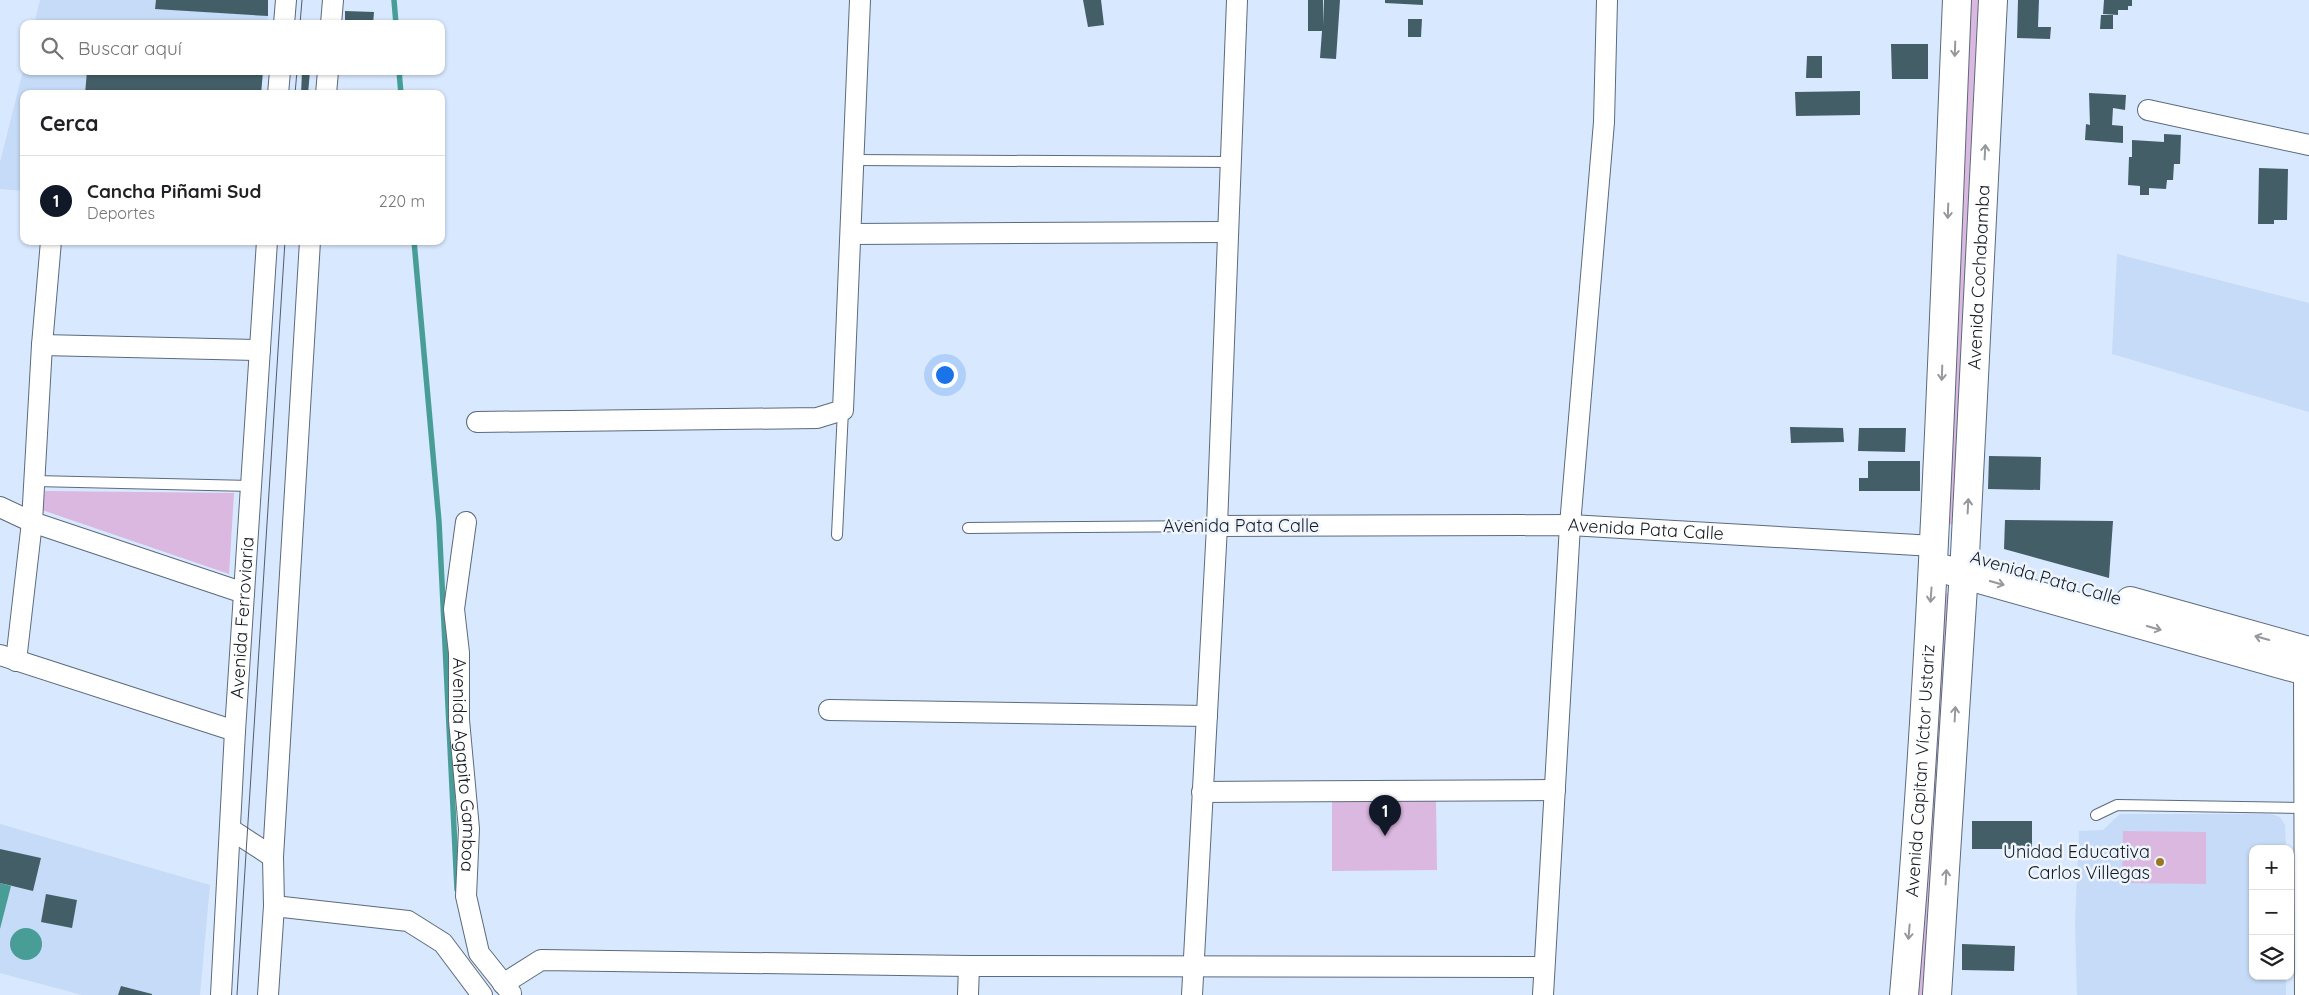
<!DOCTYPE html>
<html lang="es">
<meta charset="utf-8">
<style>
:root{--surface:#fff;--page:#f6f6f6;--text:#202124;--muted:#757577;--line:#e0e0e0;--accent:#111827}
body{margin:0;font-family:Quicksand,sans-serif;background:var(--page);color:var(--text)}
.controls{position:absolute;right:15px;bottom:15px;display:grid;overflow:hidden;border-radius:10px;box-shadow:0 1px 4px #0004}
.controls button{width:45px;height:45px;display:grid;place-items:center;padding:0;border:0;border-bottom:1px solid var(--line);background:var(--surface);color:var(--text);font:25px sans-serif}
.you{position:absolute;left:944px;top:374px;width:18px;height:18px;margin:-12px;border:4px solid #fff;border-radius:50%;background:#1a73e8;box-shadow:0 0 0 8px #1a73e833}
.badge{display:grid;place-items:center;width:32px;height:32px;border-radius:50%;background:var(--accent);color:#fff;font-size:16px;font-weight:700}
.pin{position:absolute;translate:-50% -41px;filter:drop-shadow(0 1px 2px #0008)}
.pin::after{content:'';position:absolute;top:26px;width:18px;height:15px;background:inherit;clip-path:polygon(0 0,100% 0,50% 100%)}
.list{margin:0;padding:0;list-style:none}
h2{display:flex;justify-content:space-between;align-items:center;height:65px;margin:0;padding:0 20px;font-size:21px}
h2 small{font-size:16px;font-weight:400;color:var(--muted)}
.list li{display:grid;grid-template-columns:32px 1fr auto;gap:15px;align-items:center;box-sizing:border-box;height:90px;padding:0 20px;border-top:1px solid var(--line)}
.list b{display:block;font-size:19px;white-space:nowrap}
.list p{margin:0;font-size:16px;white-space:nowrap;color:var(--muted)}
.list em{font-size:16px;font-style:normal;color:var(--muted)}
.icon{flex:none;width:28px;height:28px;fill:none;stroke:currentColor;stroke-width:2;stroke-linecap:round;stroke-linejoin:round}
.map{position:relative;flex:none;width:2309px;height:995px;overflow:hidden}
.search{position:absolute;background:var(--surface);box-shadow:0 1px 4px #0004;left:20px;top:20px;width:425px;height:55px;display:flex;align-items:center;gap:12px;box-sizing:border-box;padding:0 18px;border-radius:10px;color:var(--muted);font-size:19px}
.panel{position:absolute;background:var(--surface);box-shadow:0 1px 4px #0004;left:20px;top:90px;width:425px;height:155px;border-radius:10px}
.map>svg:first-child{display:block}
</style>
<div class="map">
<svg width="2309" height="995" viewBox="0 0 2309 995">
<rect width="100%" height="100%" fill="#d8e8fe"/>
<!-- built -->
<g fill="#c6dbf7">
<path d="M40 0H268V16L267 24H34Z"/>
<path d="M24 67V71H263L261 94H24V191L0 189V162Z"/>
<path d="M2117 254 2309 303V412L2112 354Z"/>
<path d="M2120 814H2270L2280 817 2285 825 2286 849H2253V976H2286V995H2077L2075 921 2079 831 2103 830Z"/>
<path d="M0 824 210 885 200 995H82L0 973Z"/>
</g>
<!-- green -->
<g fill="#dbb8e0">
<path d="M1970 0H1981L1957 525 1946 524Z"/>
<path d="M45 491 234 493 229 574 42 510Z"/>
<path d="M1941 593H1952L1925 995H1915Z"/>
<path d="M1436 800 1437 870 1332 871V801Z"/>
<path d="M2123 831 2206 832V884L2122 883Z"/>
</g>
<!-- water -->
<g fill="#489e97">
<path d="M0 883 11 886 0 929Z"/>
<circle cx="26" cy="944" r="16"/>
</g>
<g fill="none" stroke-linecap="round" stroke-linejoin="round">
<!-- stream -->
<g stroke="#489e97" stroke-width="5.5">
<path d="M394 0 396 24"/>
<path d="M399 71 401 94"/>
<path d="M414 241 439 522 457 889"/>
</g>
</g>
<!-- building -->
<g fill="#445e67">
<path d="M156 0H268V16L155 9Z"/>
<path d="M1083 0H1101L1104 25 1088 27Z"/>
<path d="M1308 0H1323V25L1324 0H1340L1336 59 1320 58 1322 31H1308Z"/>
<path d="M1385 0H1423V5L1385 3Z"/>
<path d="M2018 0H2039L2038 27H2051L2050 39 2017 38Z"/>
<path d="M2104 0H2132V6H2128V10H2118V15L2103 14Z"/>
<path d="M345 11 374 12 373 24H345Z"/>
<path d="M2101 15H2113V29H2100Z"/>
<path d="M1408 19H1422L1421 37H1408Z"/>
<path d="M1891 44H1928V79H1892Z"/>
<path d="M1807 56H1822V78H1806Z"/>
<path d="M87 71H263L261 94H85Z"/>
<path d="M302 71H310L308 94H301Z"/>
<path d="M1860 91V115L1796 116 1795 92Z"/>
<path d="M2089 93 2126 95 2125 110 2113 108 2112 125 2123 126V143L2085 140 2086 124 2090 125Z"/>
<path d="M2164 134 2181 135 2180 164H2174L2173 180H2167L2166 189 2149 188V195H2140V186L2128 185 2129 157H2132V140L2164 142Z"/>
<path d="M2259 168 2288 169 2287 220H2274V224H2258Z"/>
<path d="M1790 427 1843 428 1844 442 1791 443Z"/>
<path d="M1859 428H1906L1905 452 1858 451Z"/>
<path d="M1989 456 2041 457 2040 490 1988 489Z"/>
<path d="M1868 461H1920V491H1859V478H1868Z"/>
<path d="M2005 520 2113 521 2109 578 2004 549Z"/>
<rect x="1972" y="821" width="60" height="28"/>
<path d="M0 849 41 858 33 891 0 883Z"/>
<path d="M46 894 77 900 72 928 41 922Z"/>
<path d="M1962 944 2015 946 2014 971 1962 970Z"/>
<path d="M121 986 152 994V995H118Z"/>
</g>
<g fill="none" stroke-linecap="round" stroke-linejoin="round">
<!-- lane casing -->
<g stroke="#5c6a7d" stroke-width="12">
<g id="lane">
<path d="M853 160 1230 162"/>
<path d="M35 481 251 486"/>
<path d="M968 528 1217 526"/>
<path d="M837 535 843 410"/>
<path d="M2096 815 2117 805 2304 808"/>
</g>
</g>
<!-- street casing -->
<g stroke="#5c6a7d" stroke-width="22">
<g id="street">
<path d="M284 24 286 0"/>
<path d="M331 24 333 0"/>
<path d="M278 94 280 71"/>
<path d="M326 94 328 71"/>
<path d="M2148 110 2309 145"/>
<path d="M851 234 1227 232"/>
<path d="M42 345 260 350"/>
<path d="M477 422 817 418 843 410 860 0"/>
<path d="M0 507 32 522 244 593"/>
<path id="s1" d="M466 522 454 609 459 653V720L469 829 466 896 479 953 511 993"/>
<path id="s2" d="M1217 526 1570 525 1934 546"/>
<path d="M0 655 235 731"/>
<path d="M16 661 32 522 42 345 51 241"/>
<path d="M2304 670 2305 995"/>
<path d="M829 710 1207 716"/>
<path d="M1202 792 1555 790"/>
<path d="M230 829 273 857"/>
<path d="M274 906 408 921 443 943 482 995"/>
<path d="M503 984 541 960 969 966 1544 967"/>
<path id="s3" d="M221 995 235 731 267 241"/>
<path d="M268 995 274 906 273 857 310 241"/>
<path d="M968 995 969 966"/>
<path d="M1192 995 1217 526 1237 0"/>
<path d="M1543 995 1570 525 1604 122 1607 0"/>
</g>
</g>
<!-- secondary casing -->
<g stroke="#5c6a7d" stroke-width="30">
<g id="secondary">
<path d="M1933 566 2309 672"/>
<path d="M2130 601 2309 651"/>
</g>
</g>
<!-- primary casing -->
<g stroke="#5c6a7d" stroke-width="30">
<g id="primary">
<path id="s4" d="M1904 995C1933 664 1943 332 1957 0"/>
<path id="s5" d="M1937 995 1965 555 1993 0"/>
</g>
</g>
<!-- lane -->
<use href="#lane" stroke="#fff" stroke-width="10"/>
<!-- street -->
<use href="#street" stroke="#fff" stroke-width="20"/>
<!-- secondary -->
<use href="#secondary" stroke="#fff" stroke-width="28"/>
<!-- primary -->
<use href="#primary" stroke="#fff" stroke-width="28"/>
<!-- tram -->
<g stroke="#545d69" stroke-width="1">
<path d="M300 24 302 0"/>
<path d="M295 94 297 71"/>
<path d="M237 995 285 241"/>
</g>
</g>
<!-- one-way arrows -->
<defs><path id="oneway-shaft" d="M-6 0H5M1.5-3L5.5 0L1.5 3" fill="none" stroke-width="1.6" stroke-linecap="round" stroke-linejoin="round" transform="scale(1.25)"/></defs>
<g stroke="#96989c">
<use href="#oneway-shaft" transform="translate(1955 49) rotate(92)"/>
<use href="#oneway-shaft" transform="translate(1985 152) rotate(-87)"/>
<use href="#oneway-shaft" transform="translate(1948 211) rotate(92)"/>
<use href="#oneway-shaft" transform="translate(1942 373) rotate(92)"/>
<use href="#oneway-shaft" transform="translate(1968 506) rotate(-87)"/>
<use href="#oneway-shaft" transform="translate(1997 583) rotate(16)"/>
<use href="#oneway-shaft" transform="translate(1931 595) rotate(94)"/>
<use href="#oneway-shaft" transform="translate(2154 628) rotate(16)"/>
<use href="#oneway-shaft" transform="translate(2262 638) rotate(-164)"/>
<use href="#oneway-shaft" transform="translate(1955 714) rotate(-87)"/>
<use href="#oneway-shaft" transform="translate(1946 877) rotate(-87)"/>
<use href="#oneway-shaft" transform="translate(1909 932) rotate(95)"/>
</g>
<!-- markers -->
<circle fill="#987922" stroke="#eef5fe" stroke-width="2" cx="2160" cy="862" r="5"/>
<g text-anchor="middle" stroke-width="5" stroke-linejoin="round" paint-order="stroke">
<!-- street labels -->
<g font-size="18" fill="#151b22" stroke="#eef5fe">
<text dy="6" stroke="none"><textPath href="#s5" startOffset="719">Avenida Cochabamba</textPath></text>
<text x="1241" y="532">Avenida Pata Calle</text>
<text dy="6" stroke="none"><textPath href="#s2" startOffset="429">Avenida Pata Calle</textPath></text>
<text transform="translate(2046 578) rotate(16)" y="6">Avenida Pata Calle</text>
<text dy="6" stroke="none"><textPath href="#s3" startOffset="378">Avenida Ferroviaria</textPath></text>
<text dy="6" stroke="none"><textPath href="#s1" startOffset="244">Avenida Agapito Gamboa</textPath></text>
<text dy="6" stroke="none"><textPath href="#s4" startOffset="225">Avenida Capitan Víctor Ustariz</textPath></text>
</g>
<!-- poi labels -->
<g font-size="18" fill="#151b22" stroke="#eef5fe" text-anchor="end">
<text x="2150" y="858">Unidad Educativa<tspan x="2150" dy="21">Carlos Villegas</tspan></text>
</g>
</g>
</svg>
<div class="controls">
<button>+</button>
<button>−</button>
<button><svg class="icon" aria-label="layers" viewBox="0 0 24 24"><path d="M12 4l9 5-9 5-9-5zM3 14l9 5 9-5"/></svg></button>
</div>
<div class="you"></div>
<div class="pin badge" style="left:1385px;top:836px">1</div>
<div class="search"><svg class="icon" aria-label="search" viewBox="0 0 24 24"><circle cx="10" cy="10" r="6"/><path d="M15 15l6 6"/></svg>Buscar aquí</div>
<section class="panel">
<h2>Cerca<small></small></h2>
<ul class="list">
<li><span class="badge">1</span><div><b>Cancha Piñami Sud</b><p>Deportes</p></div><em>220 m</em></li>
</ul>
</section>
</div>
